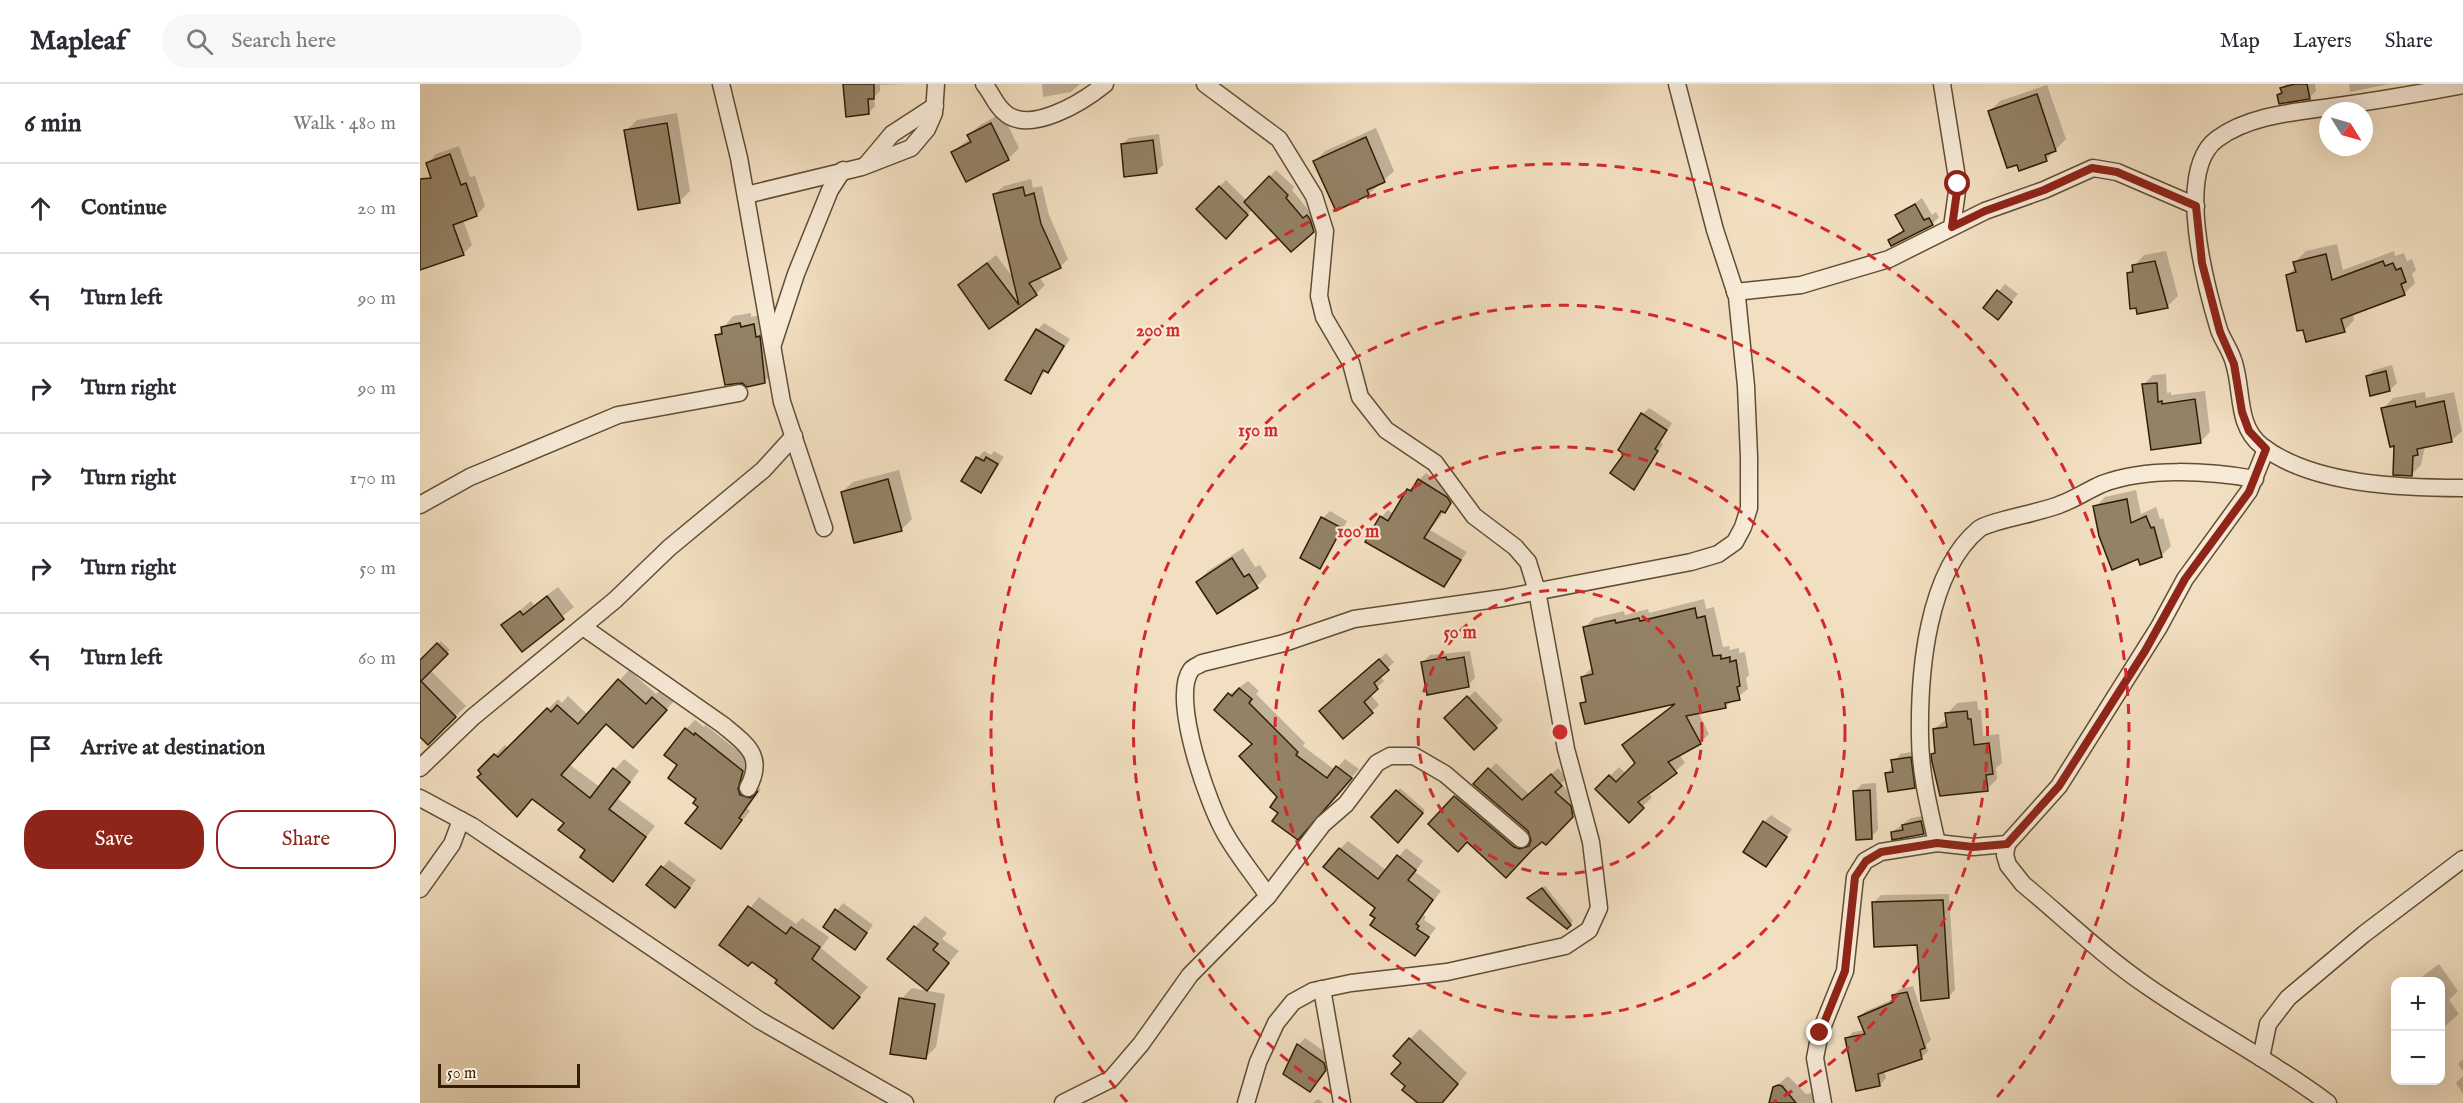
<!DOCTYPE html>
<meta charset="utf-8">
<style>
:root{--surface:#fff;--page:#f7f7f7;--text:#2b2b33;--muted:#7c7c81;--line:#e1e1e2;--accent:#8f2418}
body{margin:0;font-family:"IM FELL English",serif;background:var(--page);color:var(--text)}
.controls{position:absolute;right:18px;bottom:18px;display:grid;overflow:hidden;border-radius:12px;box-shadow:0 6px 24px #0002}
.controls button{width:54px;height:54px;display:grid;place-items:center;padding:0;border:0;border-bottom:2px solid var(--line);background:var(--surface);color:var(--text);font:30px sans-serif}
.compass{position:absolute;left:1899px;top:18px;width:54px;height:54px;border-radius:50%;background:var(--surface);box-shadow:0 6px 24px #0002;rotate:127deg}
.scale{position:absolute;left:18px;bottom:15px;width:142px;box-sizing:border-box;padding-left:6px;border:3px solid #2f1d04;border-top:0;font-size:16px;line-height:21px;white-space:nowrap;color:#2f1d04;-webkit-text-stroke:4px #f7ead7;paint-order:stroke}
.stop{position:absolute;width:18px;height:18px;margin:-14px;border:4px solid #8f2418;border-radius:50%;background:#fff}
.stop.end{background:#8f2418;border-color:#fff;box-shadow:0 2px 6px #0008}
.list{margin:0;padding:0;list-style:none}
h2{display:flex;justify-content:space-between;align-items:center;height:78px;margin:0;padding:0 24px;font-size:26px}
h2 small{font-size:20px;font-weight:400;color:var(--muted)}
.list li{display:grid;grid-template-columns:39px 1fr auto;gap:18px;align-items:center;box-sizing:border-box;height:90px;padding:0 24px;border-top:2px solid var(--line)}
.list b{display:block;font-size:22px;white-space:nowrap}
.list em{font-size:20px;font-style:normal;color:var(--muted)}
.actions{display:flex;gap:12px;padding:18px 24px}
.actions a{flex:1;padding:14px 0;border:2px solid var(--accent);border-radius:24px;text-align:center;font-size:21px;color:var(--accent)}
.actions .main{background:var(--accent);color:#fff}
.icon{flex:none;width:33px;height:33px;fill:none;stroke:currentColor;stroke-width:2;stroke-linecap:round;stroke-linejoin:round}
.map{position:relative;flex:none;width:2043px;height:1019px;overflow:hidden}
header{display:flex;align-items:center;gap:36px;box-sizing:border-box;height:84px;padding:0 30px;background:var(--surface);border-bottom:2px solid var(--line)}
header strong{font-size:28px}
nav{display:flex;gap:33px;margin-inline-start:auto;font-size:21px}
.search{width:420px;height:54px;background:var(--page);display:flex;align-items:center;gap:15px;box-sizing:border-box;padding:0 21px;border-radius:33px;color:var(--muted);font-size:22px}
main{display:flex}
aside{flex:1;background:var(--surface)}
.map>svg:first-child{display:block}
</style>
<header>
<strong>Mapleaf</strong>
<div class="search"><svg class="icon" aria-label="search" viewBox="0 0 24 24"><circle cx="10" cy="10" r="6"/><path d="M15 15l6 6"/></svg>Search here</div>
<nav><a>Map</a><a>Layers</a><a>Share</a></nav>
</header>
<main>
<aside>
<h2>6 min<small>Walk · 480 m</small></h2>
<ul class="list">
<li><svg class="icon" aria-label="ahead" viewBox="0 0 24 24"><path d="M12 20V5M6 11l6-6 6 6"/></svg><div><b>Continue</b></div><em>20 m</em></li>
<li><svg class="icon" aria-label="left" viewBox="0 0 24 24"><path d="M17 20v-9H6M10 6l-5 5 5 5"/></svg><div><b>Turn left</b></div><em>90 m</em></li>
<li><svg class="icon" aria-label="right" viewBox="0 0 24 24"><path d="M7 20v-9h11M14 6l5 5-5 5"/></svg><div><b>Turn right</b></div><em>90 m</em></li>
<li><svg class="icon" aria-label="right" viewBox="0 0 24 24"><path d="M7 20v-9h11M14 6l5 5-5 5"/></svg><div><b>Turn right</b></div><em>170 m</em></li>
<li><svg class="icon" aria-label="right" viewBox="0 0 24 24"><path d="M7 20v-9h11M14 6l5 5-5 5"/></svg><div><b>Turn right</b></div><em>50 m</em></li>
<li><svg class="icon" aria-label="left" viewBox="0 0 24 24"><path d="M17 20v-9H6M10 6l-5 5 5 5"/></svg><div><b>Turn left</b></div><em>60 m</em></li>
<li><svg class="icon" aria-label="arrive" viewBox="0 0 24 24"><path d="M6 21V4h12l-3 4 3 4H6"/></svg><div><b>Arrive at destination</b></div></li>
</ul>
<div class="actions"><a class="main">Save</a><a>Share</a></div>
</aside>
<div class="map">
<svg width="2043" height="1019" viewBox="0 0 2043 1019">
<rect width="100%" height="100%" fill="#f2dfc1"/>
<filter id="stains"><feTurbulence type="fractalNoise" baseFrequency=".00333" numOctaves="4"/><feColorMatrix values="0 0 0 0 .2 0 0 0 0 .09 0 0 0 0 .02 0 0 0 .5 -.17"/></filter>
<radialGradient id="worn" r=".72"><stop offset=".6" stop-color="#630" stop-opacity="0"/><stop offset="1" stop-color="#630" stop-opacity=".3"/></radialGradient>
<!-- shadow -->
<g fill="#0003">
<path d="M425 0H484L460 1V7L454 13 455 22 449 28Z"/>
<path d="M622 0H660L651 8 623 13Z"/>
<path d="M1866 0H1895L1896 7 1889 14 1858 12Z"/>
<path d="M1929 0H1969L1930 8Z"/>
<path d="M1627 1 1646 55 1626 76 1569 28 1580 17Z"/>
<path d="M257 29 270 107 259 118 206 47 217 36Z"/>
<path d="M582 29 599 64 588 75 533 68 550 54 549 51 560 41Z"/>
<path d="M956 44 974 87 949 110 895 77 905 67Z"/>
<path d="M739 50 743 81 736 88 702 61 709 54Z"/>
<path d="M39 62 50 93 55 92 65 122 57 131 43 136 52 161 43 170 0 184V112L17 105 8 79 16 70Z"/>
<path d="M856 86 874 103 872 106 900 140 893 147 833 125 806 152 778 125 806 96 827 117Z"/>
<path d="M611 95 613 104 622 102 629 131 648 175 640 183 619 193 625 201 616 210 569 243 540 201 576 171 595 196 575 110 584 102Z"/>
<path d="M1502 114 1512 131 1516 128 1519 133 1512 140 1470 157 1485 145 1477 132Z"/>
<path d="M1917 160 1923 186 1974 167 1975 172 1984 169 1987 177 1992 175 1996 186 1992 190 1995 199 1984 210 1933 229 1934 236 1924 247 1868 191 1876 183 1875 178 1886 167Z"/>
<path d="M1746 167 1758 212 1747 223 1708 189 1724 171Z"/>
<path d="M1585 200 1598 210 1578 234 1565 224Z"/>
<path d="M331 229V233L344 230 355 287 344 298 297 251 313 232Z"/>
<path d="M624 239 650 255 634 280 626 286 611 308 617 246Z"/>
<path d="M1972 281 1977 299 1970 306 1947 292 1954 286Z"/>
<path d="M1746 290 1747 309 1751 308V311L1785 307 1790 348 1780 358 1732 365 1724 300 1733 291Z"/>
<path d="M2005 308 2006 314 2034 308 2042 347 2031 357 2005 362 2001 381 1991 391 1976 361 1963 325 1973 314Z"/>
<path d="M1229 324 1252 339 1240 358 1243 360 1214 404 1206 369 1223 330Z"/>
<path d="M564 367 571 371 574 367 584 373 561 407 557 374Z"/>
<path d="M479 386 492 435 481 446 422 408 433 398Z"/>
<path d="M1006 389 1037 411 1010 446 1047 468 1024 501 961 433 968 426 974 430 989 406Z"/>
<path d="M1716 406 1721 430 1736 423 1740 435 1743 434 1751 462 1741 472 1719 474 1675 423 1685 413Z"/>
<path d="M910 427 927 437 906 476 899 483 903 434Z"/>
<path d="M823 464 835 483 840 481 847 492 837 502 777 498 788 487Z"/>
<path d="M138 503 154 523 102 565 83 541 111 517 114 521Z"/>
<path d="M1284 515 1286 525 1294 523 1303 563 1310 562 1309 566 1319 564V569L1325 568 1329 591 1326 594 1328 605 1305 623 1278 628 1289 650 1280 659 1259 670 1265 679 1228 709 1232 713 1209 737 1177 705 1199 683 1206 690 1217 679 1204 661 1257 618 1162 619 1167 615 1162 593 1172 584 1164 544 1174 534 1204 527 1205 531 1228 525 1229 529Z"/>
<path d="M21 557 30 566 11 587 46 622 8 659 0 651V581Z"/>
<path d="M1050 567 1055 594 1048 601 1003 578 1010 571Z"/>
<path d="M966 569 974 578 960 592 964 597 950 610 959 621 924 653 908 620Z"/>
<path d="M209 586 236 610 243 604 256 615 222 652 186 639 150 681 180 703 204 675 219 687 198 715 235 742 193 796 146 739 113 714 60 686 85 661 88 664 138 615 142 619 148 612 168 631Z"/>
<path d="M828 597 839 607 836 610 885 659 883 662 915 686 925 675 939 685 886 746 860 729 859 713 810 610Z"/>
<path d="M1055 607 1083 636 1054 663 1027 634Z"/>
<path d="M1557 617 1558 626H1561L1563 652 1579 650 1582 679 1576 684 1577 695 1567 705 1513 671 1517 667 1514 645 1527 635V630L1537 619Z"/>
<path d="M275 636 284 643 285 641 332 678 329 702 341 705 327 724 330 727 301 764 259 681 266 645Z"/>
<path d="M1497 667 1501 696 1494 703 1467 690 1480 670Z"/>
<path d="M1076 679 1110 711 1138 684 1147 694 1141 700 1157 716 1159 725 1126 759 1122 755 1086 791 1047 756 1010 740 1042 706 1101 757 1113 759 1110 747 1056 700Z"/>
<path d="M1456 699 1458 746 1451 753 1435 707 1442 700Z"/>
<path d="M980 704 1005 726 981 754 954 733Z"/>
<path d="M1351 731 1372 745 1346 781 1344 738Z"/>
<path d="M1508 731 1510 742 1504 749 1472 748 1491 734Z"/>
<path d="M928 757 967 787 986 764 1003 777 995 788 1021 807 1003 831 1006 833 1004 836 1016 844 995 870 957 833V824L920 765Z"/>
<path d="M249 776 276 796 261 815 228 801Z"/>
<path d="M1125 802 1153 837 1147 843 1112 811Z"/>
<path d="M1529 810 1535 906 1528 913 1498 859 1454 818 1461 811Z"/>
<path d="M339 813 376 840 382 834 409 853 401 864 448 903 413 943 359 896 332 876 301 861Z"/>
<path d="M423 819 453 841 441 857 405 842Z"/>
<path d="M505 832 527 849 522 855 539 867 507 905 495 843Z"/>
<path d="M2019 880 2038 907 2029 916 2039 930 2020 946V898H1995Z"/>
<path d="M1493 902 1511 956 1506 961 1508 967 1502 973 1464 986 1466 994 1460 1001 1427 954 1433 948 1445 946 1439 933 1446 927 1474 915V911L1480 905Z"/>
<path d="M492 904 525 910 516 963 505 974 481 915Z"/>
<path d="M1000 945 1047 989 1022 1019H993L996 1015 987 1002 983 979 990 955Z"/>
<path d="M885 954 911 972 912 978 890 1006 878 961Z"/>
<path d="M2043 975V987L2038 980Z"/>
<path d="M1368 992 1386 1010 1393 1009 1396 1019H1357L1354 1004Z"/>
<path d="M2043 992V1010L2036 999Z"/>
<path d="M898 1015 903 1019H893Z"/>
</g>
<!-- building -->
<g fill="#948266" stroke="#2f1d04" stroke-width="1.5">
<path d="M423 0H454V15H448L449 30 426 33Z"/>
<path d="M1875 0H1887L1890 15 1859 20 1857 11 1862 9 1860 4Z"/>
<path d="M1617 10 1636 67 1625 71 1627 77 1599 87 1597 81 1587 84 1568 27Z"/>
<path d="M247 39 260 119 218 126 204 46Z"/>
<path d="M571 39 589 76 546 98 531 68 551 58 547 51Z"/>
<path d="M946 53 965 98 947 106 949 111 916 127 893 77Z"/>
<path d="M733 56 737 89 704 93 701 60Z"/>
<path d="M30 70 41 101 46 99 57 132 33 141 44 171 0 186V95L11 94 6 79Z"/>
<path d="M849 92 868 111 866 114 883 134 887 131 890 135 894 148 871 168 824 118Z"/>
<path d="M799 102 828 131 806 155 776 125Z"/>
<path d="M603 103 605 112 614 109 621 140 641 184 609 199 617 211 569 245 538 201 567 179 599 221 573 110Z"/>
<path d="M1495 120 1504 136 1509 134 1513 141 1471 162 1468 156 1484 147 1475 131Z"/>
<path d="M1906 170 1912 196 1963 177 1965 182 1973 179 1976 186 1981 184 1986 198 1981 200 1985 211 1921 235 1925 248 1886 258 1883 246 1877 247 1866 191 1876 188 1873 178Z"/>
<path d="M1735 177 1748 224 1717 230 1716 224 1710 225 1707 189 1713 188 1712 181Z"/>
<path d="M1577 206 1592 218 1578 236 1563 224Z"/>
<path d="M320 239 321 243 334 240 336 253 340 252 345 299 327 303 322 299 305 301 295 251 302 250 301 243Z"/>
<path d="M616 245 644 262 628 289 623 286 611 310 585 296Z"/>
<path d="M1966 287 1970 307 1950 312 1946 292Z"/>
<path d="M1737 299 1738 318 1742 317V320L1775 315 1781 359 1731 366 1722 300Z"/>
<path d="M1995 317 1996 323 2024 317 2032 358 1997 365 1998 371 1993 372 1992 392 1973 391 1974 362 1970 363 1961 324Z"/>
<path d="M1221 329 1247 346 1235 365 1238 367 1214 406 1190 389 1204 370 1198 366Z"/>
<path d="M556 373 564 377 566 373 578 380 561 409 541 397Z"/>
<path d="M468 395 482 447 434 459 421 408Z"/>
<path d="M998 395 1027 413 1031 419 1025 429 1021 427 1004 454 1041 476 1024 503 945 458 960 432 968 437 987 405 991 407Z"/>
<path d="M1707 415 1711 439 1726 432 1731 444 1734 443 1742 473 1720 481 1718 475 1692 486 1679 452 1673 422Z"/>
<path d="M901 433 922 444 900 485 880 474Z"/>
<path d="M812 474 824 493 829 490 838 504 797 530 776 498Z"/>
<path d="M127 512 144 535 102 568 81 541 100 527 103 531Z"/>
<path d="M1275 524 1277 534 1285 532 1293 572 1301 571V575L1310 573V578L1316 576 1320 602 1317 603 1320 616 1305 619 1306 624 1266 632 1281 660 1248 678 1257 689 1218 718 1224 724 1209 739 1175 705 1189 691 1196 698 1215 679 1202 661 1255 620 1165 640 1160 619 1166 618 1161 593 1173 590 1163 543 1195 536 1196 539 1219 534 1220 537Z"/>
<path d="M17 559 28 570 1 597 36 633 8 661 0 653V576Z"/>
<path d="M1026 573 1027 576 1044 573 1049 603 1007 611 1001 578Z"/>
<path d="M959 575 969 586 954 599 958 605 944 618 953 629 923 655 899 627Z"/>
<path d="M198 595 226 620 232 613 247 626 213 664 186 640 141 691 170 714 193 684 210 698 189 725 226 753 193 798 160 773 165 766 138 746 144 739 112 715 97 733 57 693 61 690 58 686 74 670 78 673 127 624 131 628 137 621 158 640Z"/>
<path d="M819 604 832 615 829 619 878 668 876 671 907 694 916 682 932 694 878 756 852 737 858 729 850 723 857 713 819 672 832 660 794 626 808 609 812 612Z"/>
<path d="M1047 612 1077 644 1054 666 1024 634Z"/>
<path d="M1547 627 1548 635H1551L1554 661 1569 659 1573 690 1566 691 1568 707 1520 712 1512 678 1511 670 1515 669 1513 645 1527 643 1525 629Z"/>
<path d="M265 644 274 651 275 649 323 687 318 705 320 711 330 714 338 707 319 734 322 736 301 765 265 739 278 723 273 719 276 715 248 694 257 681 244 671Z"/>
<path d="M1491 673 1495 704 1468 708 1465 689 1473 688 1471 676Z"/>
<path d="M1068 684 1102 716 1131 690 1142 702 1135 708 1151 722 1153 733 1126 761 1122 758 1112 766 1086 794 1047 758 1038 768 1008 740 1034 712 1094 763 1100 765 1109 762 1111 756 1108 747 1053 700Z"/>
<path d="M976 706 1003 729 978 759 951 733Z"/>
<path d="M1450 706 1452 755 1436 756 1433 707Z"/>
<path d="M1343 737 1367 753 1346 783 1323 768Z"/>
<path d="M1501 737 1504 750 1472 756 1471 748 1483 746 1482 741Z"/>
<path d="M919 764 958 795 977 771 996 786 988 796 1013 816 996 840 999 842 997 845 1009 853 995 872 950 841 955 834 950 831 955 824 903 783Z"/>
<path d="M241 782 270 804 255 824 226 801Z"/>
<path d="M1122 804 1151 841 1147 845 1107 814Z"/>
<path d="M1523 816 1529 914 1501 917 1497 861 1454 863 1452 818Z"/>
<path d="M328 822 366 850 371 843 400 863 392 875 440 913 413 945 355 899 357 896 332 878 328 882 299 861Z"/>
<path d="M415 825 447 849 435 866 403 843Z"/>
<path d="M494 842 518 860 513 866 529 879 507 907 467 875Z"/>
<path d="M1487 908 1505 964 1500 966 1502 975 1458 990 1460 1002 1436 1007 1425 954 1445 950 1438 933 1473 918 1472 911Z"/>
<path d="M479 914 515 920 506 975 470 970Z"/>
<path d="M989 954 1038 1000 1022 1019H998L982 1006 985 1002 971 990 981 979 973 972Z"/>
<path d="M877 960 904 979 906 986 890 1008 863 990Z"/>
<path d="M1358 1001 1362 1002 1376 1019H1349L1353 1003Z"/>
</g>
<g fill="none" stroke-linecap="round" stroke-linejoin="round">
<!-- minor casing -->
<g stroke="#604e33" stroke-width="19">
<g id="minor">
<path d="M301 0 319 74 362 318 404 444"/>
<path d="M564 0C571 8 575 20 583 27 608 53 664 17 685 0"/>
<path d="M785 0 859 55 894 112 905 147 899 212 904 233 931 279 940 313 966 346 1015 379 1054 432 1095 463 1108 478 1117 507 1146 665 1171 758 1179 824 1169 846 1145 862 1027 888 931 899 893 907 873 918 856 939 838 978 826 1019"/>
<path d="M1522 0 1538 100 1532 143"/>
<path d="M2043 1C2001 9 1960 16 1918 22 1878 28 1831 30 1797 55 1754 87 1786 203 1799 246 1803 257 1811 267 1814 279 1823 307 1816 342 1842 362 1892 401 1982 404 2043 404"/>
<path d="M446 81 472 50 515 22"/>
<path d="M326 111 442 83 491 64 507 45 514 29 516 0"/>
<path d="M1315 208 1381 201 1469 175 1565 127 1624 106 1673 84 1697 88 1776 122"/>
<path d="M353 260 376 190 410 106 423 86"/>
<path d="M1846 365 1829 407 1765 495 1739 543 1639 702 1587 760 1585 771 1588 781 1603 800C1644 834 1683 872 1727 902 1786 943 1851 976 1908 1019"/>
<path d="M0 421 50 393 198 331 319 309"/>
<path d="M163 543 303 641C327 661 345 672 328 704"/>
<path d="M0 684 53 633 195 516 249 464 343 386 374 352"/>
<path d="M0 714 52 742 339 936 485 1019"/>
<path d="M1517 759C1509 724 1500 688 1500 652 1499 588 1507 488 1559 445 1569 437 1624 428 1641 420 1655 415 1668 406 1682 400 1726 383 1789 387 1835 395"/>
<path d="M0 805 32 760 41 736"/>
<path d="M848 812C834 791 818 772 806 751 789 723 750 614 771 586 773 583 779 581 782 579L864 559 934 535 1083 514 1271 478 1298 470 1315 458 1323 443 1329 424V373L1326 302 1317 213 1295 146 1257 0"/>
<path d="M902 905 922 1019"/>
<path d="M1841 974 1848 940 1868 914 1944 850 2043 775"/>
<path d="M643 1019 691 995 721 960 770 891 848 812 903 740 926 720 957 679 970 672H994L1025 690 1101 755"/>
<path d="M1403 1019 1395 974 1400 949 1425 887 1435 793 1445 777 1461 768 1517 759 1553 763 1587 760"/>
</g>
</g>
<!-- minor -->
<use href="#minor" stroke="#f7ead7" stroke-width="16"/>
</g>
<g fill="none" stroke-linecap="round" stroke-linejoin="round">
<!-- route -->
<path stroke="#8f2418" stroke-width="8" d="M1400 949 1425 887 1435 793 1446 777 1461 768 1517 759 1553 763 1587 760 1639 702 1725 567 1765 495 1829 408 1846 365 1829 347 1822 328 1814 280 1800 248 1782 179 1776 122 1697 88 1672 84 1624 106 1565 127 1532 143 1538 100"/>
</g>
<!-- distance rings -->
<g fill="none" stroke="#d62828" stroke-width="3" stroke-dasharray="10 8">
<circle cx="1140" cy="648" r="142"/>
<circle cx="1140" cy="648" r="285"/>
<path d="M927 1018A427 427 0 1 1 1354 1018"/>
<path d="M707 1018A569 569 0 1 1 1573 1018"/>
</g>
<circle cx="1140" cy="648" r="9" fill="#d62828" stroke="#f7ead7" stroke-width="3"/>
<g font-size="18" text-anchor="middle" font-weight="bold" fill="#d62828" stroke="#f7ead7" stroke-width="4.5" stroke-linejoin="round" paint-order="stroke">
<text x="738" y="252">200 m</text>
<text x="838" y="352">150 m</text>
<text x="938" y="453">100 m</text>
<text x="1040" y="554">50 m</text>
</g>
<rect width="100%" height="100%" filter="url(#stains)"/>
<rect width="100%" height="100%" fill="url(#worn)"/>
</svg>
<div class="controls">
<button>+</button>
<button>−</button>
</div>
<svg class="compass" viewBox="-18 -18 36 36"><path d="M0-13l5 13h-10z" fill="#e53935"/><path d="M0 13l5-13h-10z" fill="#7c7c81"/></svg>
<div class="scale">50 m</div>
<div class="stop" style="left:1538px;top:100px"></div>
<div class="stop end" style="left:1400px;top:949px"></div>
</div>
</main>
